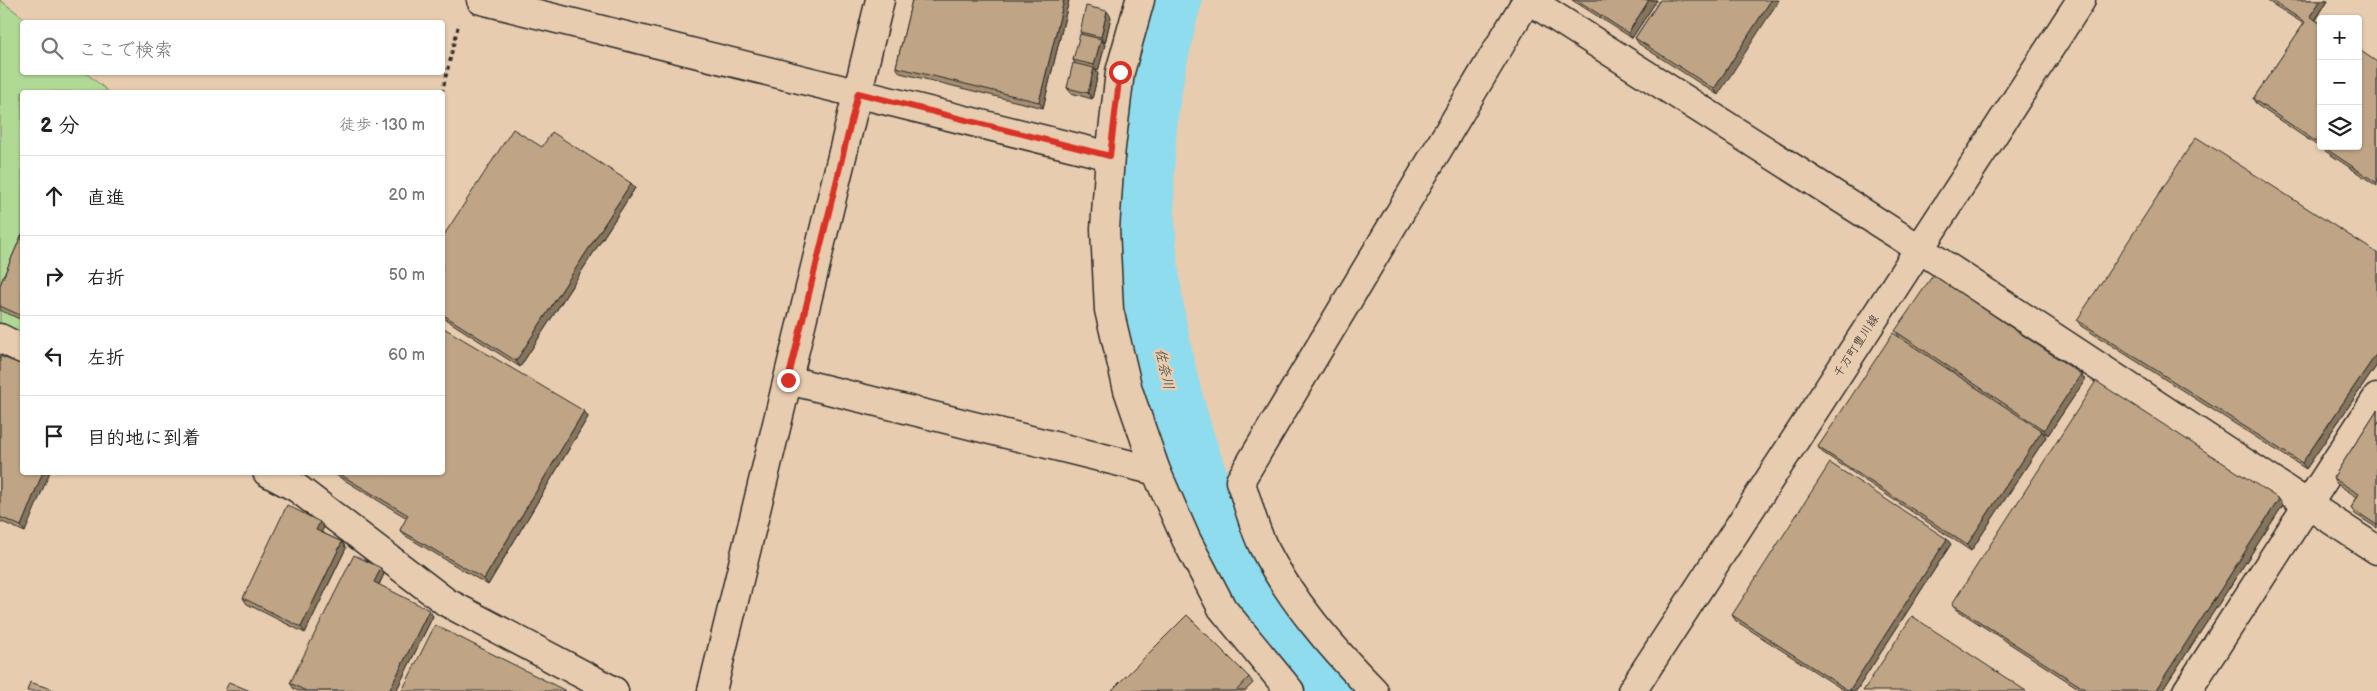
<!DOCTYPE html>
<html lang="ja">
<meta charset="utf-8">
<style>
:root{--surface:#fff;--page:#f6f6f6;--text:#202124;--muted:#757577;--line:#e0e0e0}
body{margin:0;font-family:"Balsamiq Sans","Klee One",sans-serif;background:var(--page);color:var(--text)}
.controls{position:absolute;right:15px;top:15px;display:grid;overflow:hidden;border-radius:5px;box-shadow:0 1px 4px #0004}
.controls button{width:45px;height:45px;display:grid;place-items:center;padding:0;border:0;border-bottom:1px solid var(--line);background:var(--surface);color:var(--text);font:25px sans-serif}
.stop{position:absolute;width:15px;height:15px;margin:-11px;border:4px solid #d93025;border-radius:50%;background:#fff}
.stop.end{background:#d93025;border-color:#fff;box-shadow:0 1px 5px #0008}
.list{margin:0;padding:0;list-style:none}
h2{display:flex;justify-content:space-between;align-items:center;height:65px;margin:0;padding:0 20px;font-size:21px}
h2 small{font-size:16px;font-weight:400;color:var(--muted)}
.list li{display:grid;grid-template-columns:32px 1fr auto;gap:15px;align-items:center;box-sizing:border-box;height:80px;padding:0 20px;border-top:1px solid var(--line)}
.list b{display:block;font-size:19px;white-space:nowrap}
.list em{font-size:16px;font-style:normal;color:var(--muted)}
.icon{flex:none;width:28px;height:28px;fill:none;stroke:currentColor;stroke-width:2;stroke-linecap:round;stroke-linejoin:round}
.map{position:relative;flex:none;width:2377px;height:691px;overflow:hidden}
.search{position:absolute;background:var(--surface);box-shadow:0 1px 4px #0004;left:20px;top:20px;width:425px;height:55px;display:flex;align-items:center;gap:12px;box-sizing:border-box;padding:0 18px;border-radius:5px;color:var(--muted);font-size:19px}
.panel{position:absolute;background:var(--surface);box-shadow:0 1px 4px #0004;left:20px;top:90px;width:425px;height:385px;border-radius:5px}
.map>svg:first-child{display:block}
</style>
<div class="map">
<svg width="2377" height="691" viewBox="0 0 2377 691">
<rect width="100%" height="100%" fill="#e8ccaf"/>
<filter id="ink" filterUnits="userSpaceOnUse"><feTurbulence type="fractalNoise" baseFrequency=".02" numOctaves="2"/><feDisplacementMap in="SourceGraphic" scale="10" xChannelSelector="R" yChannelSelector="G"/><feConvolveMatrix kernelMatrix="1 2 1 2 8 2 1 2 1" color-interpolation-filters="sRGB"/></filter>
<g filter="url(#ink)">
<!-- green -->
<path fill="#b1d996" stroke="#6e8260" d="M0 0 29 22H22V72L86 73 109 92H22V442L0 475Z"/>
<g fill="none" stroke-linecap="round" stroke-linejoin="round">
<!-- river -->
<path stroke="#8fdcee" stroke-width="62" d="M1171 0C1166 14 1163 29 1160 44 1116 217 1163 440 1249 594 1254 603 1262 610 1268 618 1291 646 1312 667 1339 691"/>
<!-- street casing -->
<g stroke="#2b2b2b" stroke-width="31">
<g id="street">
<path d="M481 0 1110 156"/>
<path d="M1140 0 1120 72 1110 156 1105 229 1109 310 1128 390 1156 471 1186 539 1222 608 1290 691"/>
<path d="M1529 0 1920 249 2377 550"/>
<path d="M0 338 22 349"/>
<path d="M788 380 1156 471"/>
<path d="M267 472 297 488 446 602 614 691"/>
<path d="M712 691 880 0"/>
<path d="M1374 691C1332 648 1290 600 1263 546 1253 526 1248 502 1240 481L1527 0"/>
<path d="M2187 691 2377 398"/>
</g>
</g>
<!-- secondary casing -->
<g stroke="#2b2b2b" stroke-width="31">
<path id="secondary" d="M1632 691 2081 0"/>
</g>
<!-- path -->
<path stroke="#2b2b2b" stroke-width="3" stroke-dasharray="4 4" stroke-linecap="butt" d="M442 93 459 23"/>
<!-- street -->
<use href="#street" stroke="#e8ccaf" stroke-width="28"/>
<!-- secondary -->
<use href="#secondary" stroke="#e8ccaf" stroke-width="28"/>
</g>
<!-- wall -->
<g fill="#a48e72" stroke="#2b2b2b">
<path d="M912 0H1069L1043 108 900 73 896 67Z"/>
<path d="M1572 0H1657L1632 38Z"/>
<path d="M1660 0 1718 95 1639 44 1635 38Z"/>
<path d="M2266 0H2328L2316 20 2321 24V146H2358L2377 62V186L2257 105 2253 99 2304 24Z"/>
<path d="M1111 17 1105 43 1103 42 1105 45 1098 71 1095 70 1098 74 1092 99 1071 93 1067 88 1075 63 1073 60 1082 35 1080 32Z"/>
<path d="M542 147 635 188 520 367 442 317V238Z"/>
<path d="M22 234V320L0 310V285Z"/>
<path d="M2377 253V365L2306 469 2081 326 2077 320Z"/>
<path d="M1895 331 2081 374 2085 380 2048 435 2043 432 2046 437 1971 551 1822 452 1818 447 1899 336Z"/>
<path d="M0 356 25 532 0 521Z"/>
<path d="M2377 410V528L2355 514 2351 508 2357 497 2337 484 2333 478Z"/>
<path d="M584 411 588 417 488 585 404 535 400 530 407 518 331 472H442Z"/>
<path d="M2283 505 2162 691H2083L1956 609 1952 604Z"/>
<path d="M324 527 321 532 342 542 346 548 305 633 247 604 243 598Z"/>
<path d="M1951 544 1856 691H1845L1736 621 1732 615Z"/>
<path d="M381 568 384 574 379 585 433 616 396 691H298L294 689 290 683Z"/>
<path d="M1249 677 1253 683 1245 691H1111Z"/>
</g>
<!-- shaded-wall -->
<g fill="#86745d" stroke="#2b2b2b">
<path d="M1064 0H1069L1043 108 1039 102Z"/>
<path d="M1649 0H1657L1632 38 1628 33Z"/>
<path d="M1771 0H1779L1718 95 1714 89Z"/>
<path d="M2321 0H2328L2314 22 2310 16Z"/>
<path d="M1107 11 1111 17 1105 43 1101 37Z"/>
<path d="M1101 39 1105 45 1098 71 1094 65Z"/>
<path d="M1094 68 1098 74 1092 99 1088 93Z"/>
<path d="M631 183 635 188 520 367 516 361Z"/>
<path d="M22 309V319L20 315Z"/>
<path d="M2377 353V365L2306 469 2302 463Z"/>
<path d="M2081 374 2085 380 2048 435 2044 430Z"/>
<path d="M584 411 588 417 488 585 484 579Z"/>
<path d="M2042 431 2046 437 1971 551 1967 545Z"/>
<path d="M43 472H50L25 532 21 526Z"/>
<path d="M2279 499 2283 505 2162 691H2155Z"/>
<path d="M320 522 324 527 320 535 316 530Z"/>
<path d="M1947 539 1951 544 1856 691H1849Z"/>
<path d="M342 542 346 548 305 633 301 627Z"/>
<path d="M381 568 384 574 377 588 374 582Z"/>
<path d="M429 610 433 616 396 691H389Z"/>
</g>
<!-- building -->
<g fill="#bfa585" stroke="#2b2b2b">
<path d="M912 0H1064L1039 102 896 67Z"/>
<path d="M1577 0H1649L1628 33Z"/>
<path d="M1660 0H1771L1714 89 1635 38Z"/>
<path d="M2271 0H2321L2310 16 2321 24V145L2253 99 2305 22Z"/>
<path d="M1086 6 1107 11 1101 37 1080 32Z"/>
<path d="M1080 34 1101 39 1094 65 1073 60Z"/>
<path d="M2358 49 2377 62V183L2322 146H2358Z"/>
<path d="M1073 63 1094 68 1088 93 1067 88Z"/>
<path d="M513 129 542 147 552 132 631 183 516 361 442 314V238Z"/>
<path d="M2196 137 2377 253V353L2302 463 2077 320Z"/>
<path d="M22 234V309L20 315 0 306V285Z"/>
<path d="M1933 275 2081 374 2044 430 1895 331Z"/>
<path d="M442 327 584 411 484 579 400 530 408 515 336 472H442Z"/>
<path d="M1893 333 2042 431 1967 545 1818 447Z"/>
<path d="M0 356 22 365V472H43L21 526 0 517Z"/>
<path d="M2096 381 2279 499 2155 691H2088L1952 604Z"/>
<path d="M2377 410V525L2351 508 2359 494 2333 478Z"/>
<path d="M1830 463 1947 539 1849 691 1732 615Z"/>
<path d="M287 505 320 522 316 530 342 542 301 627 243 598Z"/>
<path d="M354 555 381 568 374 582 429 610 389 691H306L290 683Z"/>
<path d="M1187 615 1249 677 1236 691H1111Z"/>
<path d="M1912 616 2026 691H1863Z"/>
<path d="M435 625 566 691H402Z"/>
<path d="M30 682 57 691H27Z"/>
<path d="M229 682 250 691H225Z"/>
</g>
</g>
<g fill="none" stroke-linecap="round" stroke-linejoin="round" filter="url(#ink)">
<!-- route -->
<path stroke="#d93025" stroke-width="6" d="M788 380 858 93 1110 156 1120 72"/>
</g>
<g text-anchor="middle" stroke-width="5" stroke-linejoin="round" paint-order="stroke">
<!-- street labels -->
<g font-size="12" fill="#2b2b2b" stroke="#e8ccaf">
<text transform="translate(1856 346) rotate(-57)" y="4">千万町豊川線</text>
</g>
<!-- water labels -->
<g font-size="14" font-style="italic" fill="#353d3e" stroke="#e8ccaf">
<text transform="translate(1165 369) rotate(77)" y="5">佐奈川</text>
</g>
</g>
</svg>
<div class="controls">
<button>+</button>
<button>−</button>
<button><svg class="icon" aria-label="layers" viewBox="0 0 24 24"><path d="M12 4l9 5-9 5-9-5zM3 14l9 5 9-5"/></svg></button>
</div>
<div class="stop" style="left:1120px;top:72px"></div>
<div class="stop end" style="left:788px;top:380px"></div>
<div class="search"><svg class="icon" aria-label="search" viewBox="0 0 24 24"><circle cx="10" cy="10" r="6"/><path d="M15 15l6 6"/></svg>ここで検索</div>
<section class="panel">
<h2>2 分<small>徒歩 · 130 m</small></h2>
<ul class="list">
<li><svg class="icon" aria-label="ahead" viewBox="0 0 24 24"><path d="M12 20V5M6 11l6-6 6 6"/></svg><div><b>直進</b></div><em>20 m</em></li>
<li><svg class="icon" aria-label="right" viewBox="0 0 24 24"><path d="M7 20v-9h11M14 6l5 5-5 5"/></svg><div><b>右折</b></div><em>50 m</em></li>
<li><svg class="icon" aria-label="left" viewBox="0 0 24 24"><path d="M17 20v-9H6M10 6l-5 5 5 5"/></svg><div><b>左折</b></div><em>60 m</em></li>
<li><svg class="icon" aria-label="arrive" viewBox="0 0 24 24"><path d="M6 21V4h12l-3 4 3 4H6"/></svg><div><b>目的地に到着</b></div></li>
</ul>
</section>
</div>
